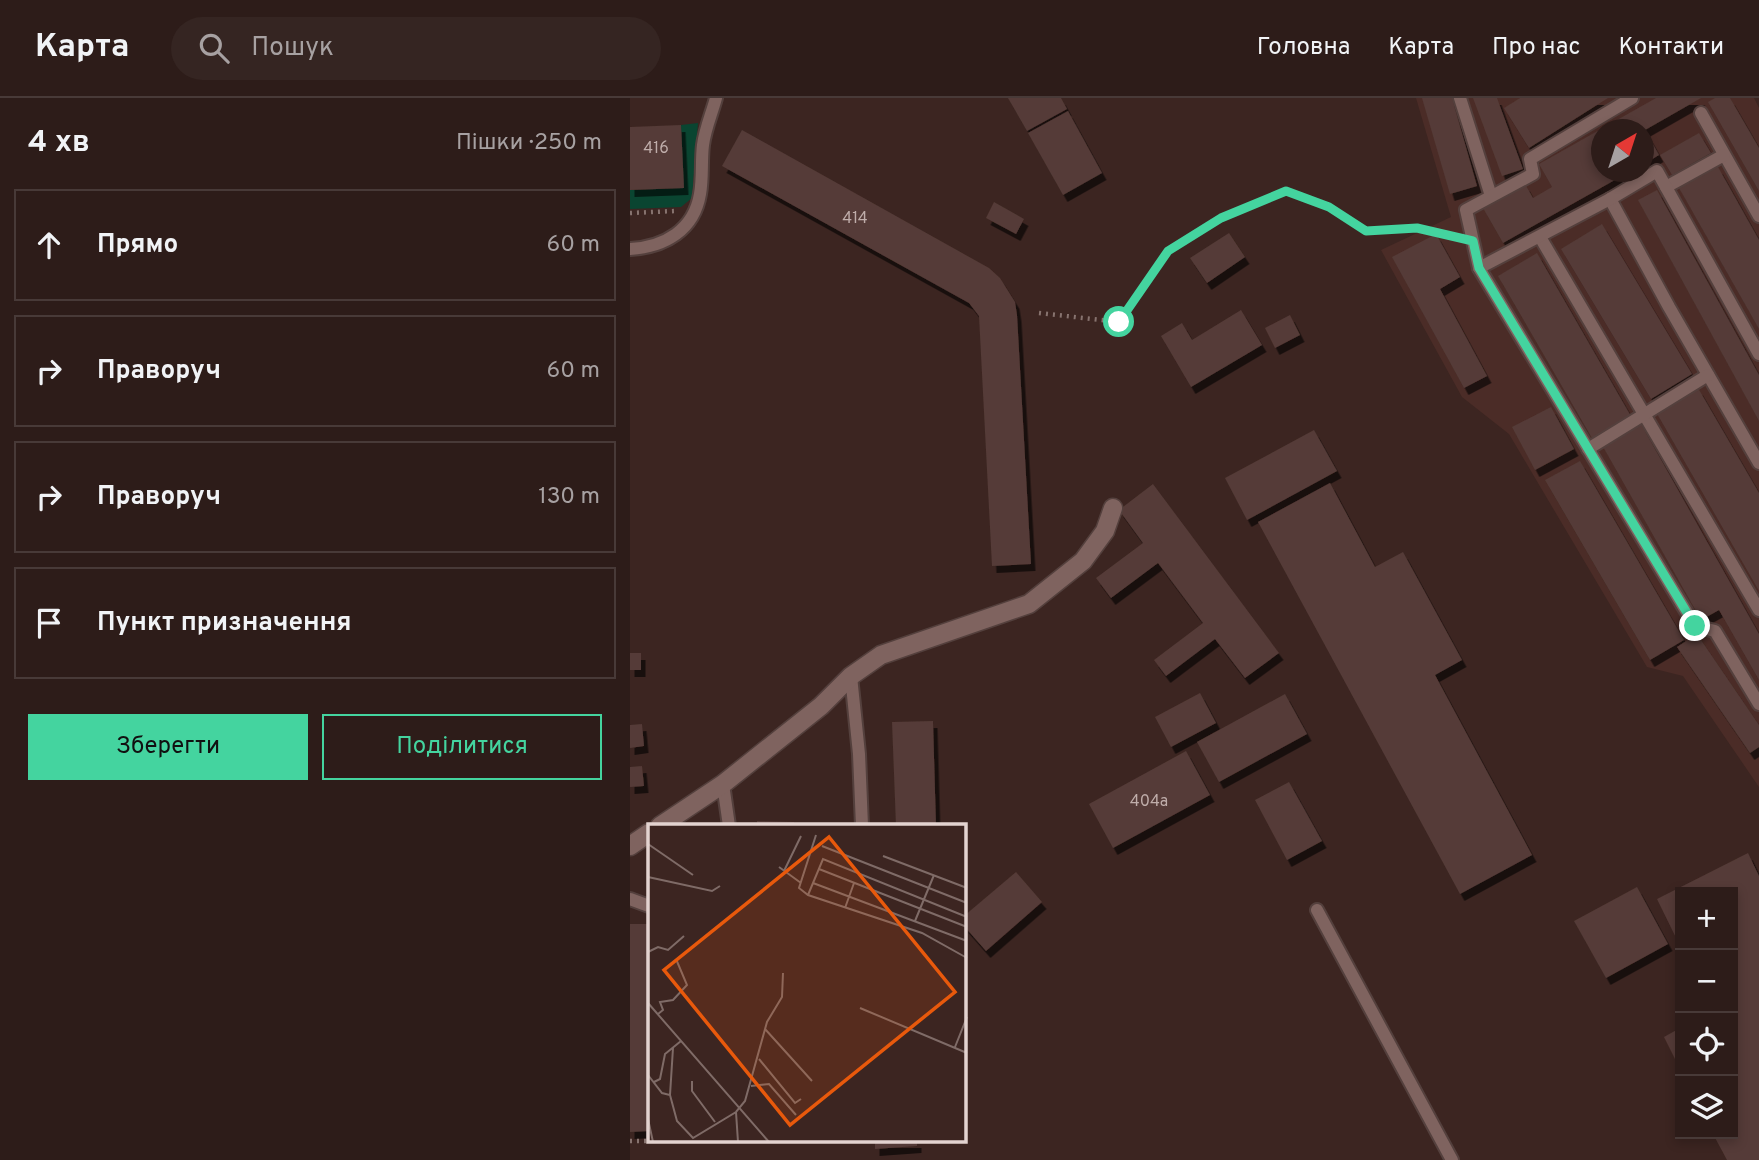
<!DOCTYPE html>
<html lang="uk">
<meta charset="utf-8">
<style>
:root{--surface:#2d1c19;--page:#352522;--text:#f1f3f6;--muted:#a7a1a2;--line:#483a38;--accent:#44d49f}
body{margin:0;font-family:Overpass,sans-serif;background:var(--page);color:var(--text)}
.controls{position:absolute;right:21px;bottom:21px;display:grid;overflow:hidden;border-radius:0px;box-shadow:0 4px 10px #0003}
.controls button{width:63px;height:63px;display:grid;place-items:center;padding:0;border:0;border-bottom:2px solid var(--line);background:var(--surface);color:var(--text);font:35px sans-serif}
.compass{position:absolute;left:961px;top:21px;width:63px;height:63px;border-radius:50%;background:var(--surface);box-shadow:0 4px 10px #0003;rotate:39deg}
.stop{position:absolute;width:21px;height:21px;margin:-16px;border:5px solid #44d49f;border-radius:50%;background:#fff}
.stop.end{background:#44d49f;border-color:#fff;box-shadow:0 2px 7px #0008}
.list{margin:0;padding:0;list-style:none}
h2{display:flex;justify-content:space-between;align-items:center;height:91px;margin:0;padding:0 28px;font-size:30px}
h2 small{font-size:23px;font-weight:400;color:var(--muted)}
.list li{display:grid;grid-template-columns:46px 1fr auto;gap:21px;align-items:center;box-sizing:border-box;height:112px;margin:0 14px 14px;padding:0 14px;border:2px solid var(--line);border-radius:0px}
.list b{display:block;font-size:26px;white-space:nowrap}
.list em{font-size:23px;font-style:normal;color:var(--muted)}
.actions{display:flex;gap:14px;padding:21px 28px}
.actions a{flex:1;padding:16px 0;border:2px solid var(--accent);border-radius:0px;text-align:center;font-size:24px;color:var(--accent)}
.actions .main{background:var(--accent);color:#111}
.icon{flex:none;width:38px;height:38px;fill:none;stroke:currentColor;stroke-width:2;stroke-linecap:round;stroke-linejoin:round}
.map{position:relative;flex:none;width:1129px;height:1062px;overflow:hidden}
header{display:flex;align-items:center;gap:42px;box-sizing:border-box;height:98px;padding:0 35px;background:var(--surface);border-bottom:2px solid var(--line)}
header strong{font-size:33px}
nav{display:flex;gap:38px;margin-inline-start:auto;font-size:24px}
.search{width:490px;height:63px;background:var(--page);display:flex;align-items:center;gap:18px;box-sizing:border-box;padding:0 24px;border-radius:38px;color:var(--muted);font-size:26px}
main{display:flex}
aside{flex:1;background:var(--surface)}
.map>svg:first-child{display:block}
</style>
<header>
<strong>Карта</strong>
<div class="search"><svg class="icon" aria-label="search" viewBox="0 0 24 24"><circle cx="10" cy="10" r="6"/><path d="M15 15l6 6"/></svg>Пошук</div>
<nav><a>Головна</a><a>Карта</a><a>Про нас</a><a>Контакти</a></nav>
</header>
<main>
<aside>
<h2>4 хв<small>Пішки · 250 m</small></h2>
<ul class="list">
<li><svg class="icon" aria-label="ahead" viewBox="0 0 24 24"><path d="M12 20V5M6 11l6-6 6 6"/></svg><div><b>Прямо</b></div><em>60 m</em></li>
<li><svg class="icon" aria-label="right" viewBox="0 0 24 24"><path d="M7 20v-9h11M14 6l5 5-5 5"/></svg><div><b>Праворуч</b></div><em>60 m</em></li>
<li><svg class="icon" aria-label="right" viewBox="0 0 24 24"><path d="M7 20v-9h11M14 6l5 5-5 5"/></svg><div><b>Праворуч</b></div><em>130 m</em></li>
<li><svg class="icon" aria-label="arrive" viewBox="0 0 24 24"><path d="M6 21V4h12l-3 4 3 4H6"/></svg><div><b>Пункт призначення</b></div></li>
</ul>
<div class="actions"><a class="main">Зберегти</a><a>Поділитися</a></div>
</aside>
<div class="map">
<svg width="1129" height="1062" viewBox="0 0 1129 1062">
<defs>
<filter id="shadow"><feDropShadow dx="4.5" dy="7" stdDeviation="0" flood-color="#0009"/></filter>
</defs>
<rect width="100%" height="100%" fill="#3c2521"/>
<!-- built -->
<path fill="#4b2c27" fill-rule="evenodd" d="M786 0H1124L1129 10V689L1053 578 1017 569 879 336 832 299 751 152 821 119ZM972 32H1014V74H972Z"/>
<!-- green -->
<path fill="#0a4531" d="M68 25 62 100 51 109 0 111V92L53 90 51 27Z"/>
<!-- building -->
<g fill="#543b37" filter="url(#shadow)">
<path d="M378 0H431L437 11 397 33Z"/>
<path d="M792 0H822L847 88 820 96Z"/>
<path d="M843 0H867L893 71 872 78Z"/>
<path d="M890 0H978L899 50 874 10Z"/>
<path d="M1026 0H1071L1015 32 1029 57 1014 66V32H972V74H999L873 145 853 110 895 86 903 100 922 89 909 66Z"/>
<path d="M1085 0H1100L1129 50V93L1078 4Z"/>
<path d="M438 13 472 75 433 97 398 35Z"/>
<path d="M51 27 54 90 0 92V29Z"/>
<path d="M112 32 359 170 370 180 385 204 387 217 401 466 362 468 349 218 339 205 92 68Z"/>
<path d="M1069 35 1081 55 1042 77 1030 57Z"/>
<path d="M1088 69 1129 142V231L1049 90Z"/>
<path d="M1027 92 1129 277V323L1008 102Z"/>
<path d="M364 104 394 121 386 136 356 120Z"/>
<path d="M972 126 1062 276 1021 301 931 151Z"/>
<path d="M599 135 615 159 577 185 560 160Z"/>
<path d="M806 136 830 179 810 191 857 278 834 290 762 159Z"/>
<path d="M907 155 1002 320 963 342 868 178Z"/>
<path d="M611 212 632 247 561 289 531 238 552 225 562 242Z"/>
<path d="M660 217 670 237 645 250 635 230Z"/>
<path d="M1068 290 1129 395V493L1026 314Z"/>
<path d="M921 309 944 351 905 372 882 329Z"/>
<path d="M1011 326 1129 536V582L1089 512 1071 522 972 347Z"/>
<path d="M684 332 707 373 617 422 595 380Z"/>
<path d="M950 363 1054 542 1020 562 915 382Z"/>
<path d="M700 385 745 469 773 454 832 562 805 577 902 757 830 796 628 424Z"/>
<path d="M523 386 649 555 615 580 585 541 536 578 524 562 573 525 528 465 481 500 466 480 513 445 489 412Z"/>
<path d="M1067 536 1129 627V649L1120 655 1047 549Z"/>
<rect x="0" y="555" width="11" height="17"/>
<path d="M570 595 586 625 541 649 525 619Z"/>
<path d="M655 596 677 636 589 684 567 644Z"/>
<path d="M303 623 306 728H266L262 624Z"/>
<path d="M12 626 14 648 0 650V627Z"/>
<path d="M556 653 580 697 483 750 459 706Z"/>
<path d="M12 668 14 688 0 689V669Z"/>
<path d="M659 684 692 743 657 762 625 702Z"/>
<path d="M127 723 164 724V728H127Z"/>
<path d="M1118 755 1129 778V1062H1097L1083 1036H1103V794H1050V848L1027 801Z"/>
<path d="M386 774 412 804 356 853 334 828V818Z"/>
<path d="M1007 789 1038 846 976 880 944 823Z"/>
<path d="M0 826H19V1033L0 1034Z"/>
<path d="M1050 930V971L1034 939Z"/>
<path d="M245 1043H287V1048L245 1051Z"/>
</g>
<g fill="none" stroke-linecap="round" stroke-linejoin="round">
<!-- service casing -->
<g stroke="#54403d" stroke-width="16">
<g id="service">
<path d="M830 0 861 98"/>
<path d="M1002 0 900 61 903 76 836 112 849 170 1065 528 1085 533 1129 606"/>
<path d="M1071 15 1129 118"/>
<path d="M1036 89 1094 57"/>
<path d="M980 101 1039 209 1129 365"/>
<path d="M910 139 1129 512"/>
<path d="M0 151C35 149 64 132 70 96 73 80 71 63 73 47 75 31 82 15 86 0"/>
<path d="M849 170 980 101 1027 73 1129 256"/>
<path d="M958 351 1078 277"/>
<path d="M221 578 229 656 232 728"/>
<path d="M93 686 99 728"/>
<path d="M0 801 19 808"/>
<path d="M687 812 822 1062"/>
</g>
</g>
<!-- minor casing -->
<g stroke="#54403d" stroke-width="21">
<g id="minor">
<path d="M30 728 93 686 191 608 221 578 251 557 399 506 453 463 475 433 483 410"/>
<path d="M0 748 19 735"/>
</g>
</g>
<!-- path -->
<g stroke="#87736f" stroke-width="4.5" stroke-dasharray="2 5" stroke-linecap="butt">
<path d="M0 115 45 113"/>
<path d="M409 215 489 224 538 153 591 120 656 93 699 109 736 133 787 130 825 139"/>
<path d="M0 1043H19"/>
</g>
<!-- service -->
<use href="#service" stroke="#7f635f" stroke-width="12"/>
<!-- minor -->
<use href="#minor" stroke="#7f635f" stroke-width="18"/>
</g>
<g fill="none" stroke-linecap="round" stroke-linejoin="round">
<!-- route -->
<path stroke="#44d49f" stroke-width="9" d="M489 224 538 153 591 120 656 93 699 109 736 133 787 130 843 143 849 170 1065 528"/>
</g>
<g text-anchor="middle" stroke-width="5" stroke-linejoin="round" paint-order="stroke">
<!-- number labels -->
<g font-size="16" fill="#bfadaa">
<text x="26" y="55">416</text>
<text x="225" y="125">414</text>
<text x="519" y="708">404а</text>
</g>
</g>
<!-- overview -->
<g transform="translate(18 726)">
<rect width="318" height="318" fill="#3c2521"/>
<path fill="none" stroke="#7f6b67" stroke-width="2" d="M168 11 151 64 160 71 274 109 319 134M0 20 45 51M174 22 319 79M235 32 319 64M131 43 153 59M171 45 319 103M136 47 153 12M0 53 64 67 72 62M165 59 319 117M160 71 175 35 319 93M197 84 206 59M267 97 286 51M0 128 10 123 20 126 36 112M0 179 121 318M212 184 319 229M10 190 15 186 12 178 25 176 39 161 28 135M117 205 164 257M307 223 319 193M111 235 147 279 153 275M0 251 14 269 22 271 29 297 45 314 88 288 97 277 119 198 134 173 135 149M44 257V267L67 298M6 258 12 255 17 230 33 217M103 262 121 260 148 291M22 271 25 224M88 288 90 318M0 295 5 318"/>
<path fill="#e8590c" fill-opacity="0.15" stroke="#e8590c" stroke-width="3.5" d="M181 13 307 168 142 301 16 146Z"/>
<rect width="318" height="318" fill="none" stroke="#e3d3d0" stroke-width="3.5"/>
</g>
</svg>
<div class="controls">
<button>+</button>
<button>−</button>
<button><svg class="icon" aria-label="locate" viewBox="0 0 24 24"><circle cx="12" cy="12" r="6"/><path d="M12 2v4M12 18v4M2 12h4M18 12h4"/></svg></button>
<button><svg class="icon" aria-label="layers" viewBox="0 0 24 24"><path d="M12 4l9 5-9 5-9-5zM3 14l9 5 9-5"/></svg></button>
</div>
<svg class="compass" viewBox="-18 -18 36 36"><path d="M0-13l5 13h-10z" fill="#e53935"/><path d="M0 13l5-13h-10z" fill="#a7a1a2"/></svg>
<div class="stop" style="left:489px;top:224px"></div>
<div class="stop end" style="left:1065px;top:528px"></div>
</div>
</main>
